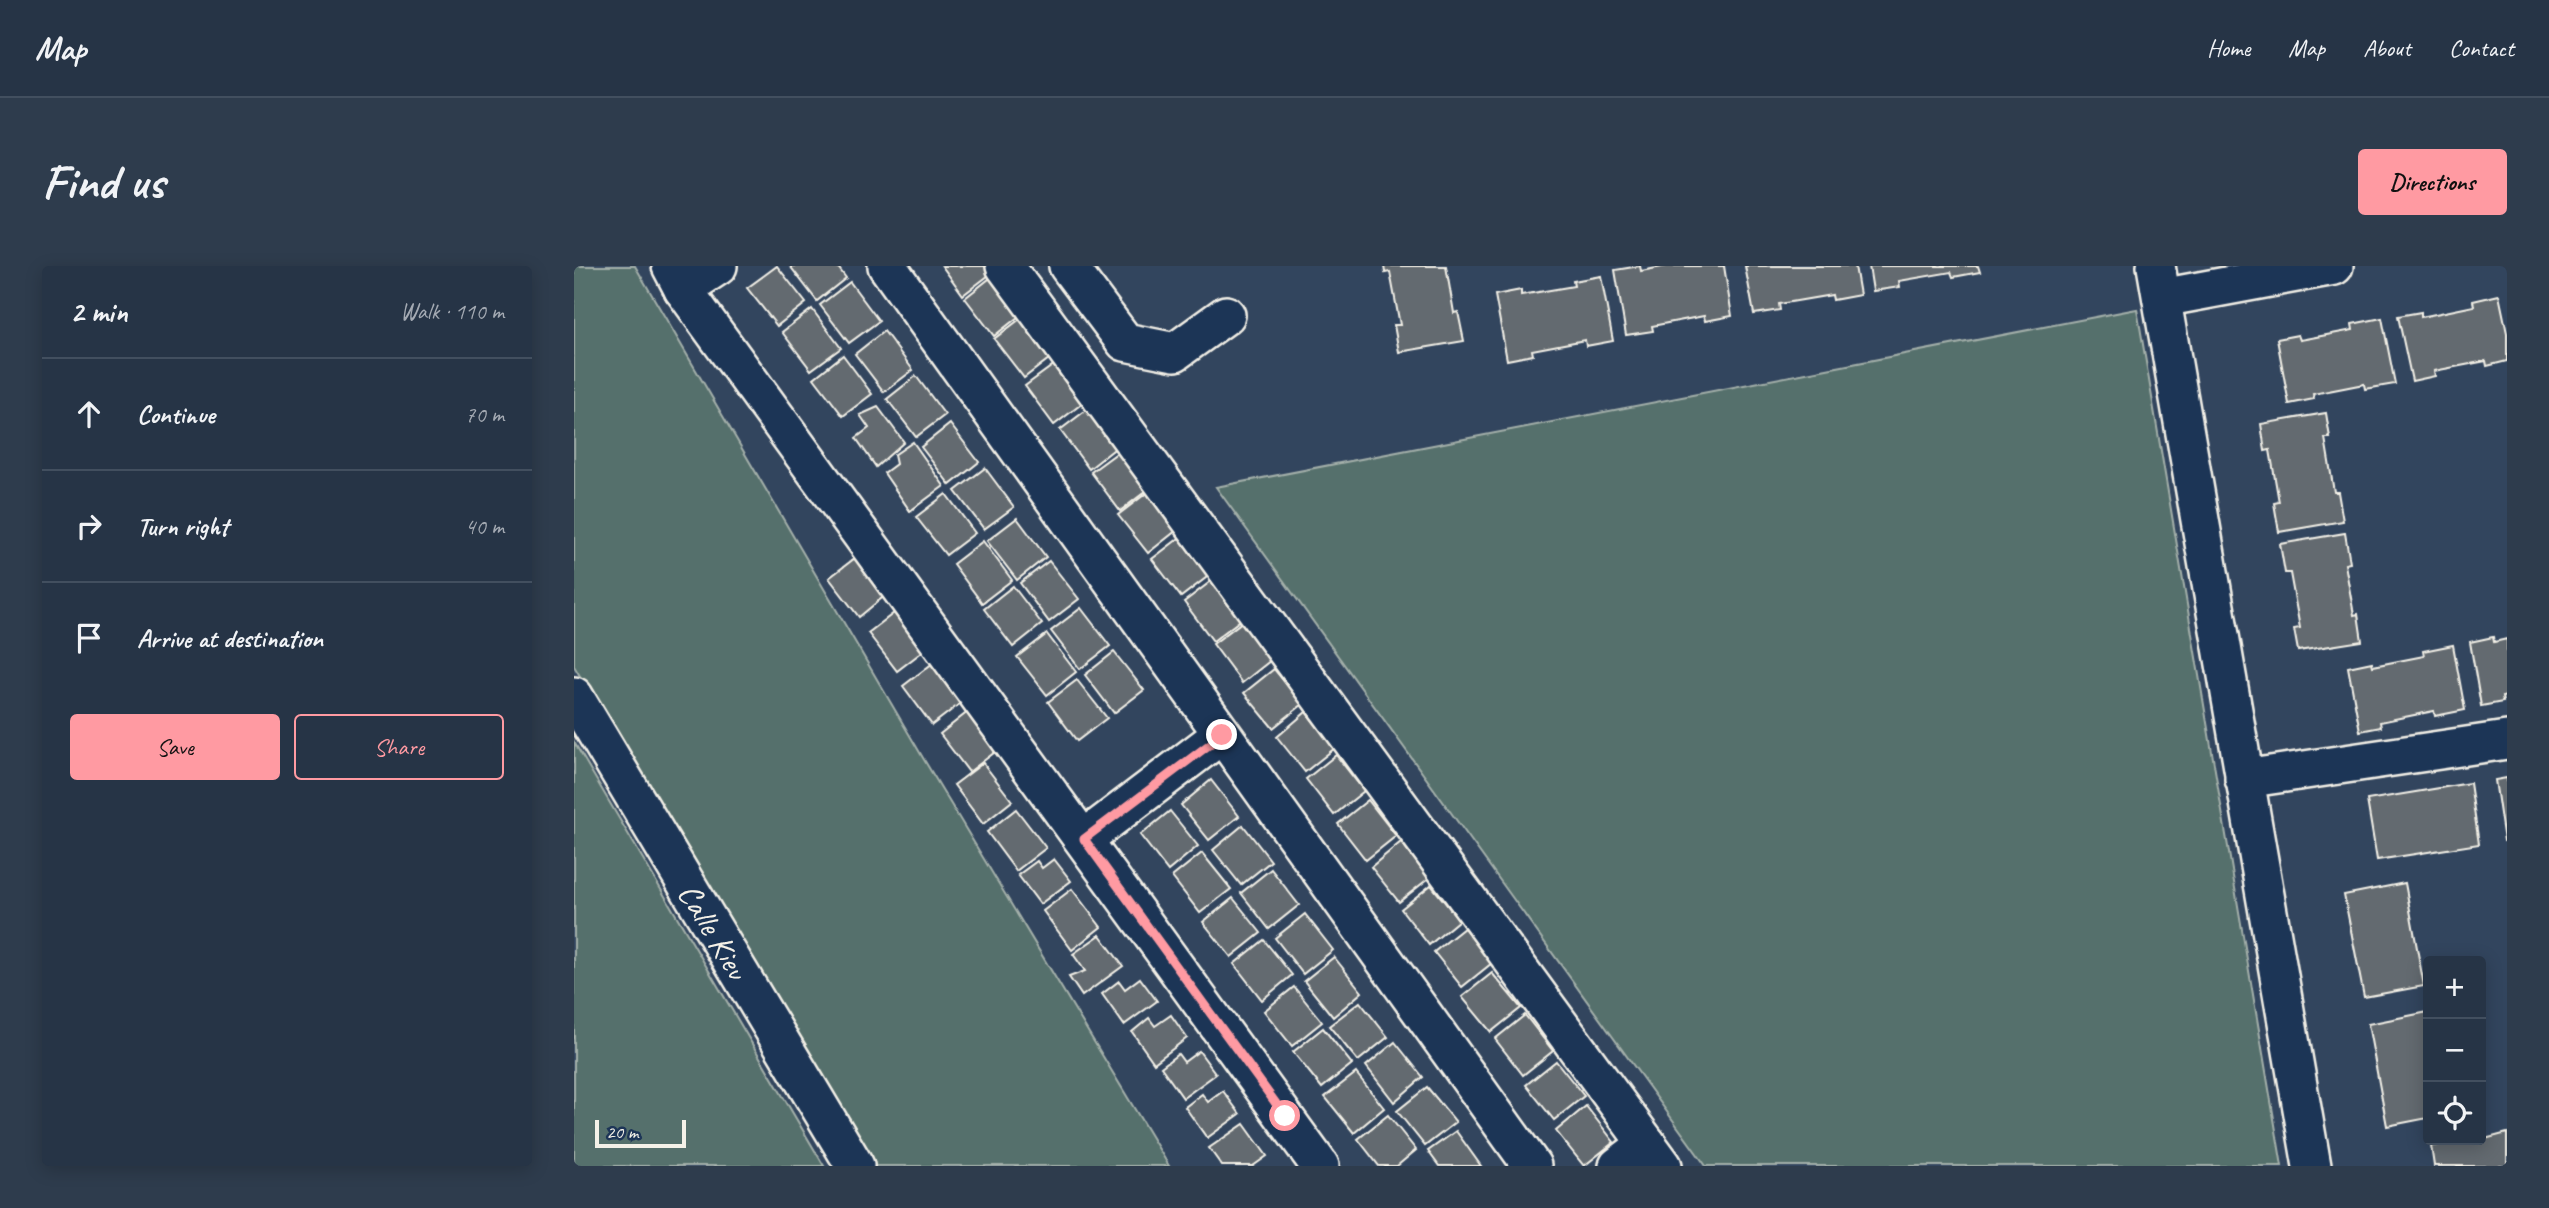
<!DOCTYPE html>
<meta charset="utf-8">
<style>
:root{--surface:#263446;--page:#2e3c4d;--text:#f1f3f6;--muted:#a4aab3;--line:#424f5f;--accent:#ff9aa2}
body{margin:0;font-family:Caveat,sans-serif;background:var(--page);color:var(--text)}
.controls{position:absolute;right:21px;bottom:21px;display:grid;overflow:hidden;border-radius:7px;box-shadow:0 4px 18px #0003}
.controls button{width:63px;height:63px;display:grid;place-items:center;padding:0;border:0;border-bottom:2px solid var(--line);background:var(--surface);color:var(--text);font:35px sans-serif}
.scale{position:absolute;left:21px;bottom:18px;width:91px;box-sizing:border-box;padding-left:7px;border:4px solid #f4f1e8;border-top:0;font-size:19px;line-height:24px;white-space:nowrap;color:#f4f1e8;-webkit-text-stroke:5px #1d3557;paint-order:stroke}
.stop{position:absolute;width:21px;height:21px;margin:-16px;border:5px solid #ff9aa2;border-radius:50%;background:#fff}
.stop.end{background:#ff9aa2;border-color:#fff;box-shadow:0 2px 7px #0008}
.list{margin:0;padding:0;list-style:none}
h2{display:flex;justify-content:space-between;align-items:center;height:91px;margin:0;padding:0 28px;font-size:30px}
h2 small{font-size:23px;font-weight:400;color:var(--muted)}
.list li{display:grid;grid-template-columns:46px 1fr auto;gap:21px;align-items:center;box-sizing:border-box;height:112px;padding:0 28px;border-top:2px solid var(--line)}
.list b{display:block;font-size:26px;white-space:nowrap}
.list em{font-size:23px;font-style:normal;color:var(--muted)}
.actions{display:flex;gap:14px;padding:21px 28px}
.actions a{flex:1;padding:16px 0;border:2px solid var(--accent);border-radius:7px;text-align:center;font-size:24px;color:var(--accent)}
.actions .main{background:var(--accent);color:#111}
.icon{flex:none;width:38px;height:38px;fill:none;stroke:currentColor;stroke-width:2;stroke-linecap:round;stroke-linejoin:round}
.map{position:relative;flex:none;width:1933px;height:900px;overflow:hidden;border-radius:7px}
header{display:flex;align-items:center;gap:42px;box-sizing:border-box;height:98px;padding:0 35px;background:var(--surface);border-bottom:2px solid var(--line)}
header strong{font-size:33px}
nav{display:flex;gap:38px;margin-inline-start:auto;font-size:24px}
.intro{display:flex;align-items:center;justify-content:space-between;box-sizing:border-box;height:168px;padding:0 42px}
h1{margin:0;font-size:49px}
.button{padding:18px 32px;border-radius:7px;background:var(--accent);color:#111;font-size:24px;font-weight:700}
main{display:flex;gap:42px;padding:0 42px}
aside{flex:1;background:var(--surface);border-radius:7px;box-shadow:0 4px 18px #0003}
.map>svg:first-child{display:block}
</style>
<header>
<strong>Map</strong>
<nav><a>Home</a><a>Map</a><a>About</a><a>Contact</a></nav>
</header>
<div class="intro"><h1>Find us</h1><a class="button">Directions</a></div>
<main>
<aside>
<h2>2 min<small>Walk · 110 m</small></h2>
<ul class="list">
<li><svg class="icon" aria-label="ahead" viewBox="0 0 24 24"><path d="M12 20V5M6 11l6-6 6 6"/></svg><div><b>Continue</b></div><em>70 m</em></li>
<li><svg class="icon" aria-label="right" viewBox="0 0 24 24"><path d="M7 20v-9h11M14 6l5 5-5 5"/></svg><div><b>Turn right</b></div><em>40 m</em></li>
<li><svg class="icon" aria-label="arrive" viewBox="0 0 24 24"><path d="M6 21V4h12l-3 4 3 4H6"/></svg><div><b>Arrive at destination</b></div></li>
</ul>
<div class="actions"><a class="main">Save</a><a>Share</a></div>
</aside>
<div class="map">
<svg width="1933" height="900" viewBox="0 0 1933 900">
<rect width="100%" height="100%" fill="#32455e"/>
<filter id="ink" filterUnits="userSpaceOnUse"><feTurbulence type="fractalNoise" baseFrequency=".0143" numOctaves="2"/><feDisplacementMap in="SourceGraphic" scale="14" xChannelSelector="R" yChannelSelector="G"/><feConvolveMatrix kernelMatrix="1 2 1 2 8 2 1 2 1" color-interpolation-filters="sRGB"/></filter>
<g filter="url(#ink)">
<!-- green -->
<g fill="#556f6c" stroke="#a4b0aa" stroke-width="2">
<path d="M0 0H61L352 497 595 900H299L0 400Z"/>
<path d="M1563 43 1708 900H1132L642 221Z"/>
<path d="M0 476 250 900H0Z"/>
</g>
<!-- building -->
<g fill="#636a6f" stroke="#f4f1e8" stroke-width="2">
<path d="M203 0 232 37 203 60 173 22Z"/>
<path d="M216 0H263L272 12 243 35Z"/>
<path d="M368 0H415L419 6 389 29Z"/>
<path d="M810 0H872L880 47 884 46 890 75 825 86 820 59H826L816 6 811 7Z"/>
<path d="M1066 0 1067 5 1093 0H1150L1158 50 1131 55 1130 50 1078 60 1079 65 1052 69 1041 4Z"/>
<path d="M1171 0H1281L1286 29 1259 34 1258 29 1205 38 1206 44 1180 48Z"/>
<path d="M1295 0H1404L1406 6 1379 11 1377 6 1325 15 1326 21 1299 25Z"/>
<path d="M420 9 449 47 420 70 391 32Z"/>
<path d="M1027 10 1039 75 1012 80 1011 74 958 84 959 89 933 94 921 29 947 24V29L1000 20 999 15Z"/>
<path d="M276 16 305 55 275 77 246 39Z"/>
<path d="M1925 29 1933 67V95L1913 100 1912 95 1860 105 1861 110 1838 115 1824 50 1847 46V51L1900 40 1899 35Z"/>
<path d="M238 43 267 82 237 104 208 66Z"/>
<path d="M450 50 480 89 450 112 420 73Z"/>
<path d="M1808 52 1821 118 1791 123 1790 118 1739 128 1740 133 1715 138 1703 73 1724 69 1726 74 1779 64 1778 58Z"/>
<path d="M310 65 339 104 310 126 281 88Z"/>
<path d="M269 89 298 128 269 150 240 112Z"/>
<path d="M481 98 510 136 480 159 451 120Z"/>
<path d="M342 110 371 149 342 171 313 133Z"/>
<path d="M304 141 330 176 302 201 282 172 295 162 286 149Z"/>
<path d="M515 142 544 180 515 203 486 164Z"/>
<path d="M1752 147 1756 172H1751L1760 226H1764L1769 255 1705 266 1700 237 1705 236 1696 184 1691 185 1687 158Z"/>
<path d="M376 158 405 196 376 219 347 181Z"/>
<path d="M339 176 370 220 336 245 310 207 322 198 320 189Z"/>
<path d="M547 184 576 222 546 245 517 206Z"/>
<path d="M411 202 440 241 410 263 381 225Z"/>
<path d="M574 226 603 264 574 287 544 249Z"/>
<path d="M372 228 401 267 372 289 342 251Z"/>
<path d="M443 252 472 291 443 314 413 275Z"/>
<path d="M1771 267 1776 297 1771 298 1780 349 1784 348 1788 375 1724 385 1720 363 1726 362 1716 307H1711L1706 278Z"/>
<path d="M608 270 637 308 607 331 578 293Z"/>
<path d="M409 275 438 314 408 337 379 298Z"/>
<path d="M285 289 314 327 285 351 255 312Z"/>
<path d="M475 295 505 333 475 356 446 317Z"/>
<path d="M640 313 669 352 639 375 610 336Z"/>
<path d="M439 320 468 358 439 381 410 343Z"/>
<path d="M507 342 536 380 506 403 477 365Z"/>
<path d="M324 344 353 382 323 405 294 367Z"/>
<path d="M668 356 697 394 668 417 639 378Z"/>
<path d="M473 368 502 406 473 429 443 391Z"/>
<path d="M1919 371 1920 376 1933 373V430L1928 431 1929 436 1907 440 1896 376Z"/>
<path d="M1879 379 1891 444 1861 450 1860 445 1806 456 1807 461 1786 465 1774 401 1798 396 1799 400 1850 390 1849 385Z"/>
<path d="M540 386 570 424 540 447 511 409Z"/>
<path d="M359 397 388 436 358 459 329 420Z"/>
<path d="M700 403 729 438 699 462 670 427Z"/>
<path d="M503 414 533 452 503 475 474 436Z"/>
<path d="M395 445 425 483 395 506 366 468Z"/>
<path d="M732 446 761 482 731 506 703 471Z"/>
<path d="M762 489 790 525 760 549 732 513Z"/>
<path d="M409 497 438 535 409 558 380 519Z"/>
<path d="M1933 512V574L1930 575 1921 514Z"/>
<path d="M637 514 665 550 635 574 607 539Z"/>
<path d="M1896 517 1905 578 1803 594 1793 534Z"/>
<path d="M794 534 822 570 792 594 764 558Z"/>
<path d="M442 543 472 582 442 605 413 566Z"/>
<path d="M596 545 624 580 594 605 566 569Z"/>
<path d="M669 559 697 595 667 619 639 584Z"/>
<path d="M827 576 855 612 825 636 797 601Z"/>
<path d="M628 587 657 623 626 647 598 611Z"/>
<path d="M480 593 497 615 466 638 444 609 463 595 468 602Z"/>
<path d="M697 603 725 639 695 663 667 627Z"/>
<path d="M1831 617 1850 720 1790 731 1770 629Z"/>
<path d="M857 619 885 654 855 679 827 643Z"/>
<path d="M498 623 527 661 498 684 469 645Z"/>
<path d="M659 632 687 667 657 691 629 656Z"/>
<path d="M731 648 759 684 729 708 701 672Z"/>
<path d="M890 662 918 697 888 721 860 686Z"/>
<path d="M526 669 549 700 508 730 495 711 511 705 499 688Z"/>
<path d="M690 674 718 709 688 734 660 698Z"/>
<path d="M760 691 788 726 759 751 730 715Z"/>
<path d="M918 707 947 742 917 766 888 731Z"/>
<path d="M566 712 583 735 550 759 528 728 545 715 551 723Z"/>
<path d="M720 721 748 756 718 780 690 745Z"/>
<path d="M786 736 814 771 784 795 755 760Z"/>
<path d="M1854 746V852L1813 860 1794 758Z"/>
<path d="M597 749 613 772 580 797 558 766 575 752 581 760Z"/>
<path d="M951 749 979 785 949 809 921 773Z"/>
<path d="M749 762 778 798 748 822 719 786Z"/>
<path d="M821 776 849 811 820 836 792 800Z"/>
<path d="M625 785 642 808 609 832 587 801 604 788 610 796Z"/>
<path d="M982 795 1010 830 980 854 952 819Z"/>
<path d="M782 807 810 842 780 867 751 831Z"/>
<path d="M853 821 882 856 851 880 823 845Z"/>
<path d="M649 825 666 848 633 872 611 841 628 828 634 836Z"/>
<path d="M1012 840 1040 876 1010 900 982 865Z"/>
<path d="M814 849 842 884 823 900H805L784 873Z"/>
<path d="M670 858 693 890 679 900H648L635 882Z"/>
<path d="M882 865 907 900H865L854 885Z"/>
<path d="M1933 867V900H1860L1857 880 1907 874Z"/>
</g>
<g fill="none" stroke-linecap="round" stroke-linejoin="round">
<!-- minor casing -->
<g stroke="#f4f1e8" stroke-width="42">
<g id="minor">
<path d="M97 0 109 23 746 900"/>
<path d="M313 0 958 900"/>
<path d="M431 0 1089 900"/>
<path d="M494 0 551 76 601 86 652 49"/>
<path d="M1582 0 1738 900"/>
<path d="M109 23 144 0"/>
<path d="M1588 32 1760 0"/>
<path id="s1" d="M0 430 281 900"/>
<path d="M1670 513 1933 474"/>
<path d="M510 573 647 469"/>
<path d="M1044 900 1073 878"/>
</g>
</g>
<!-- minor -->
<use href="#minor" stroke="#1d3557" stroke-width="37"/>
</g>
</g>
<g fill="none" stroke-linecap="round" stroke-linejoin="round" filter="url(#ink)">
<!-- route -->
<path stroke="#ff9aa2" stroke-width="9" d="M648 469 510 573 711 850"/>
</g>
<g text-anchor="middle" stroke-width="6" stroke-linejoin="round" paint-order="stroke">
<!-- street labels -->
<g font-size="33" fill="#f4f1e8" stroke="#1d3557">
<text dy="12" stroke="none"><textPath href="#s1" startOffset="273">Calle Kiev</textPath></text>
</g>
</g>
</svg>
<div class="controls">
<button>+</button>
<button>−</button>
<button><svg class="icon" aria-label="locate" viewBox="0 0 24 24"><circle cx="12" cy="12" r="6"/><path d="M12 2v4M12 18v4M2 12h4M18 12h4"/></svg></button>
</div>
<div class="scale">20 m</div>
<div class="stop" style="left:711px;top:850px"></div>
<div class="stop end" style="left:648px;top:469px"></div>
</div>
</main>
